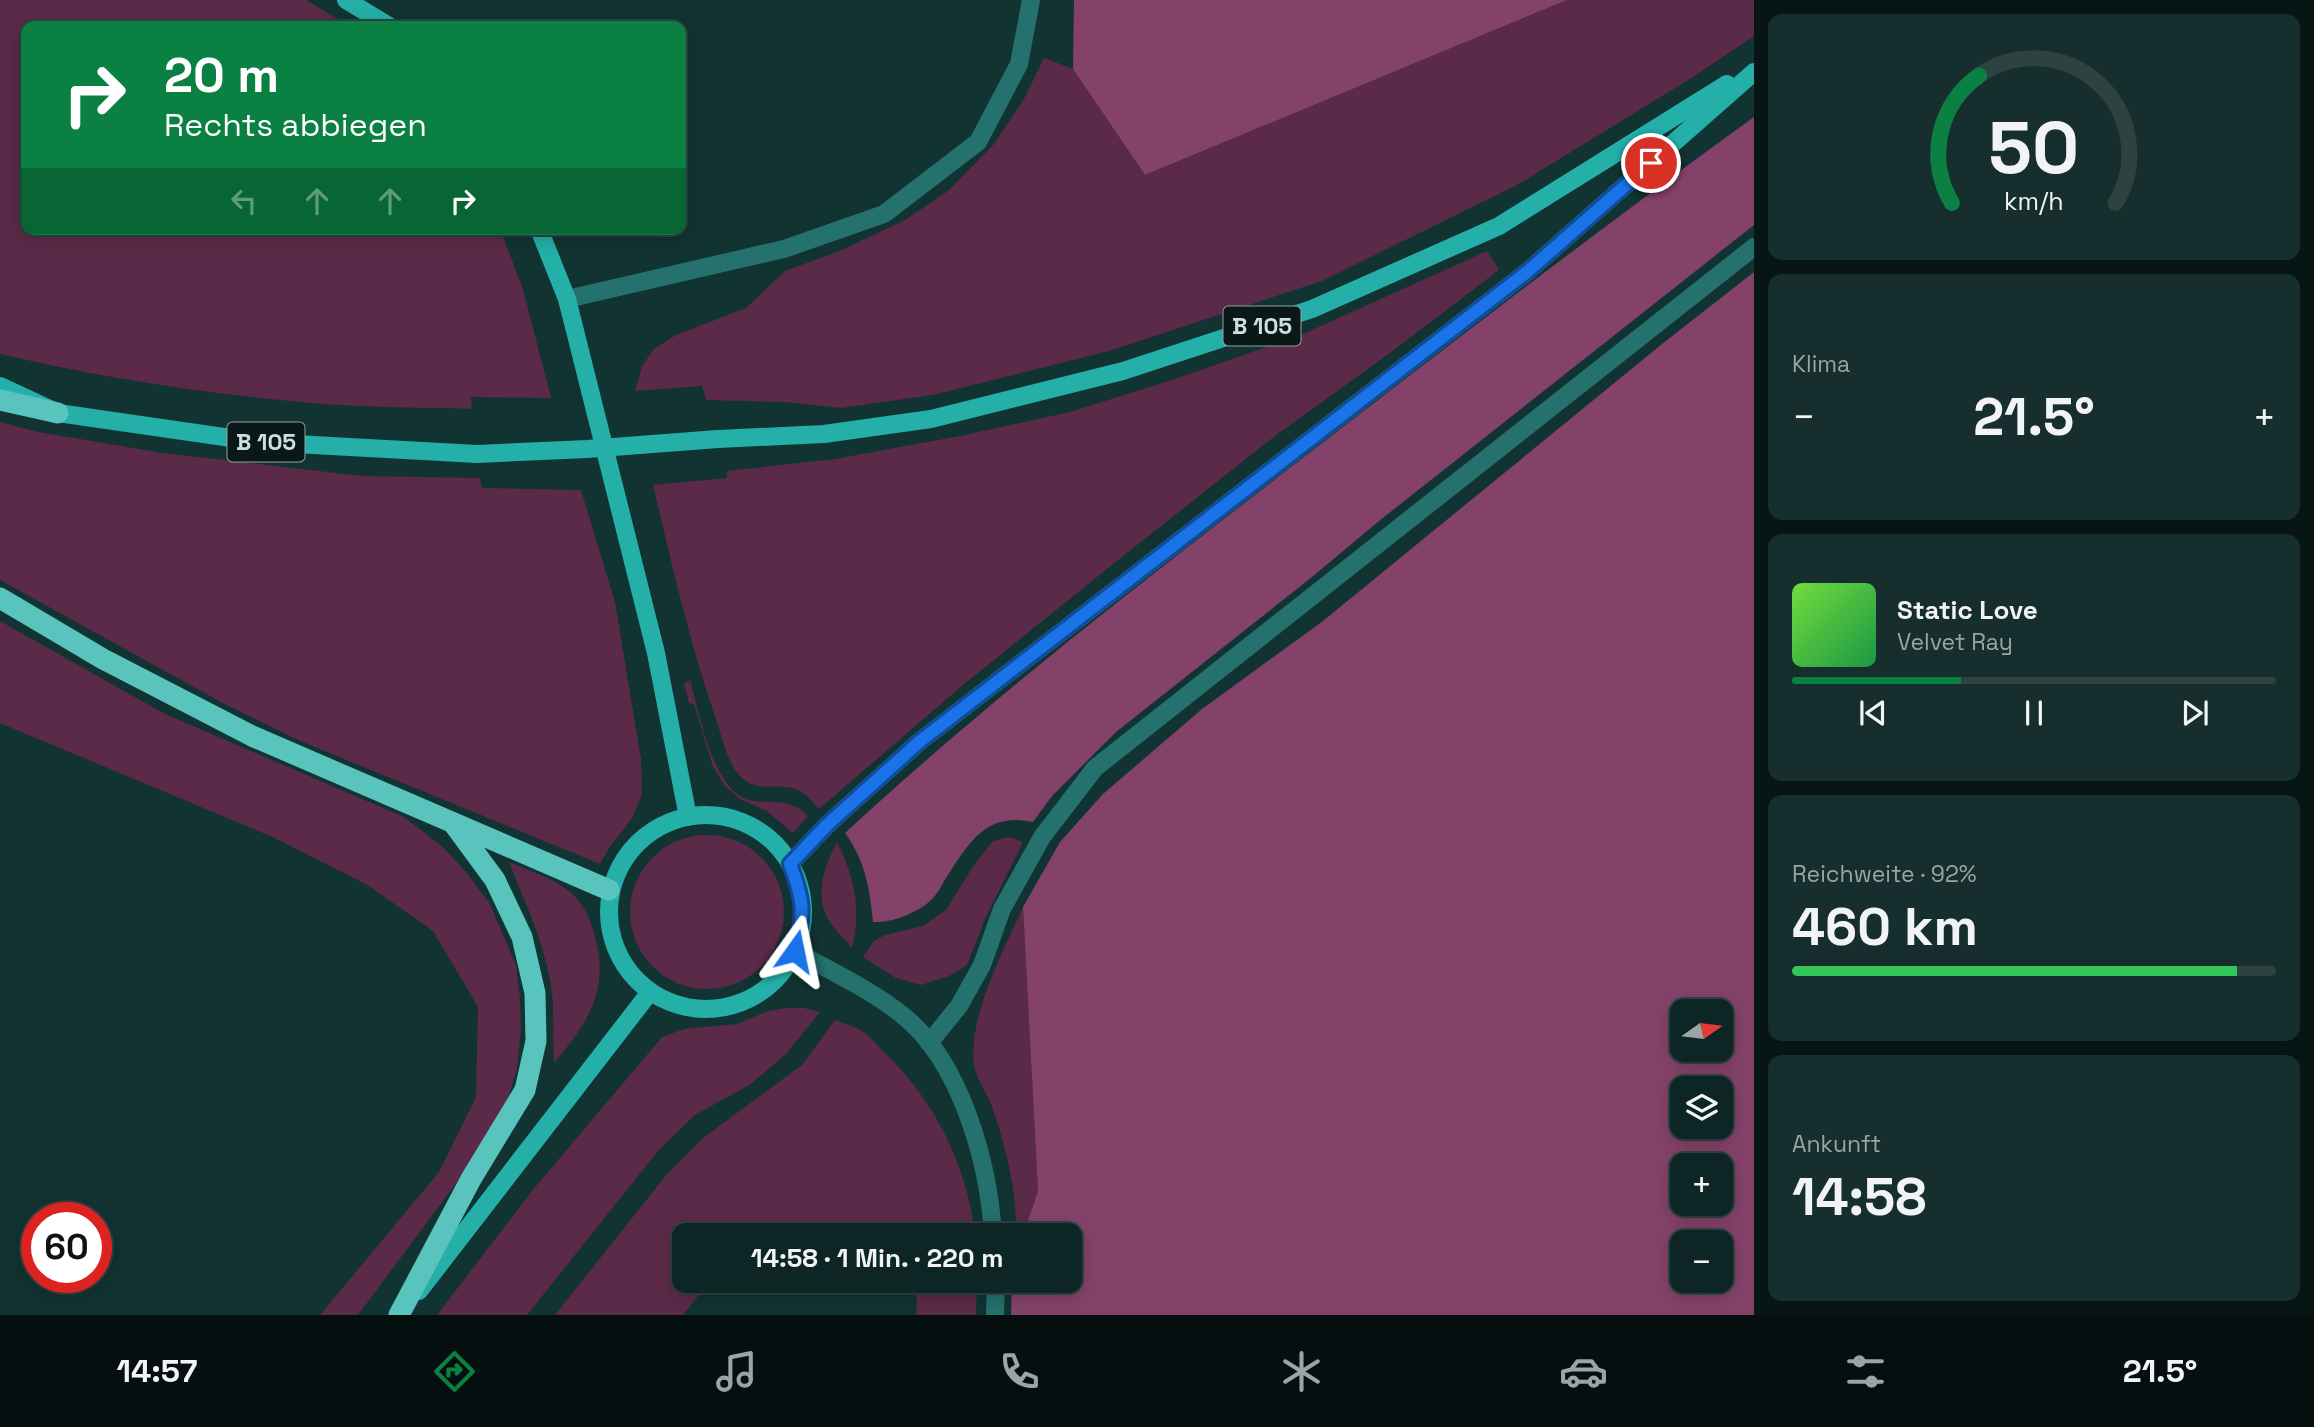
<!DOCTYPE html>
<html lang="de">
<head>
<meta charset="utf-8">
<style>
	body { margin:0; font-family:"Space Grotesk",sans-serif; background:#162e2d; color:#f1f3f6; height:100vh; display:flex; flex-direction:column; font-size:26px; white-space:nowrap }
	* { box-sizing:border-box; margin:0 }
	p { font-size:23px; color:#9aa5a7 }
	.icon { flex:none; width:38px; height:38px; fill:none; stroke:currentColor; stroke-width:2; stroke-linecap:round; stroke-linejoin:round }
	.map { position:relative; flex:1; overflow:hidden }
	.details { display:flex; flex-direction:column; gap:14px; padding:14px; background:#071514; width:560px }
	.details>* { flex:none }
	.guide { position:absolute; left:21px; top:21px; width:665px; height:214px; border-radius:14px; box-shadow:0 4px 18px #0003,0 0 0 2px #2d4342; background:#0b8043; color:#fff; overflow:hidden }
	.needle { width:46px; rotate:76deg }
	.fabs { position:absolute; left:1670px; top:999px; display:grid; gap:14px }
	.fabs a { display:grid; place-items:center; width:63px; height:63px; border-radius:14px; background:#0d2625; box-shadow:0 4px 18px #0003,0 0 0 2px #2d4342; font-size:35px }
	.speed { position:absolute; left:21px; top:1202px; display:flex; gap:14px; font-size:35px; font-weight:700; text-align:center }
	.speed>* { display:grid; place-content:center; width:91px; height:91px; border-radius:50%; background:#0d2625; box-shadow:0 4px 18px #0003,0 0 0 2px #2d4342; line-height:1 }
	.speed .limit { border:10px solid #d22; background:#fff; color:#111 }
	.pin { position:absolute; display:grid; place-items:center; width:60px; height:60px; color:#fff; margin:-30px; border:4px solid #fff; border-radius:50%; box-shadow:0 2px 7px #0007 }
	.me { position:absolute; width:77px; margin:-38px; rotate:12deg; stroke-linejoin:round; filter:drop-shadow(0 0 5px #0008) }
	.turn { display:flex; align-items:center; gap:24px; height:147px; padding:0 28px; font-size:32px }
	.turn .icon { width:91px; height:91px; stroke-width:2.5 }
	.turn b { display:block; font-size:49px; line-height:60px }
	.lanes { display:flex; align-items:center; height:66px; padding:0 28px; background:#0003; justify-content:center; gap:35px; direction:ltr }
	.lanes .off { opacity:.35 }
	.big { font-size:52px; font-weight:700; line-height:1.1 }
	.details .tile { flex:1; display:flex; flex-direction:column; justify-content:center; gap:10px; min-width:0; padding:0 24px; border-radius:14px; background:#162e2d }
	.details .dial { align-items:center; gap:0 }
	.dial svg { height:182px; overflow:visible; fill:none; stroke:#2d4342; stroke-width:7; stroke-linecap:round; text-anchor:middle }
	.dial text { fill:#f1f3f6; stroke:none }
	.song { display:flex; align-items:center; gap:21px }
	.cover { width:84px; height:84px; border-radius:10px; background:linear-gradient(135deg,hsl(100 70% 55%),hsl(140 70% 35%)) }
	.played { height:7px; border-radius:4px; background:linear-gradient(90deg,#0b8043 35%,#2d4342 35%) }
	.keys { display:flex; justify-content:space-around; direction:ltr }
	.heat { display:flex; justify-content:space-between; align-items:center; font-size:38px; direction:ltr }
	.charge { height:10px; border-radius:5px; background:linear-gradient(90deg,#34c759 92%,#2d4342 0) }
	.trip { position:absolute; left:672px; top:1223px; width:410px; height:70px; border-radius:14px; background:#0d2625; box-shadow:0 4px 18px #0003,0 0 0 2px #2d4342; font-weight:700; line-height:70px; text-align:center }
	.menu { display:flex; height:112px; justify-content:space-around; align-items:center; background:#050f0f; color:#9aa5a7 }
	.menu .icon { width:49px; height:49px }
	.menu .current { color:#0b8043 }
	.menu b { font-size:32px; color:#f1f3f6 }
	main { display:flex; flex:1; min-height:0 }
	.map>svg:first-child { display:block }
	.green { fill:#5b2a48 }
	.forest { fill:#84426a; fill-rule:evenodd }
	.lines { fill:none; stroke-linecap:round; stroke-linejoin:round }
	.minor { stroke:#24716d; stroke-width:18 }
	.major { stroke:#24afa9; stroke-width:18 }
	.highway { stroke:#59c3bd; stroke-width:21 }
	.major-bridge { stroke:#24afa9; stroke-width:18 }
	.route-casing { stroke:#114b97; stroke-width:18 }
	.route { stroke:#1a73e8; stroke-width:12 }
	.labels { text-anchor:middle; stroke-width:7; stroke-linejoin:round; paint-order:stroke }
	.shield { fill:#0a1817; stroke:#92a3a2; stroke-width:2 }
	.shield-label { font-size:23px; font-weight:bold; fill:#cddfde }
</style>
</head>
<body>
<main>
<div class="map">
<svg width="1754" height="1315" viewBox="0 0 1754 1315">
	<rect width="100%" height="100%" fill="#113331"/>
	<g class="green">
		<path d="M0,0H306L350,26H26V229H500L523,289L551,398L471,397L472,409C415,407 357,408 301,402C199,393 99,377 0,354Z"/>
		<polygon points="1567,0 1754,0 1754,36 1690,79 1517,185 1322,281 1109,351 933,395 841,408 785,402 706,400 702,386 635,391 642,366 654,349 676,335 746,308 785,271 842,250 905,220 948,191 994,144 1024,99 1044,58 1073,69 1145,175"/>
		<path d="M1487,251L1499,270L1394,350L1275,436L1127,553L963,685L819,809C813,803 807,795 800,791C780,780 757,795 740,776C727,762 723,740 717,722C690,645 672,565 653,485L727,478V471L835,459L960,436L1070,412L1175,379L1303,334Z"/>
		<polygon points="0,422 38,432 163,453 362,476 480,478 482,488 581,490 615,602 641,759 642,794 633,817 609,848 600,864 298,740 221,702 0,580"/>
		<polygon points="0,621 163,713 404,817 443,847 466,872 490,904 516,965 520,999 521,1030 517,1069 507,1102 469,1166 358,1315 320,1315 439,1172 476,1097 478,1007 433,931 369,886 275,838 0,723"/>
		<path d="M690,680C699,711 713,795 753,801C774,803 793,799 808,816L793,833L767,811L740,799L725,786L713,767L694,704L689,703L684,684Z"/>
		<circle cx="707" cy="912" r="77"/>
		<polygon points="1010,837 1023,842 985,919 967,965 949,976 921,985 896,978 863,957 874,941 885,935 923,926 946,910 974,865 993,841"/>
		<path d="M837,842C854,875 862,912 852,948C843,937 829,925 825,912C816,889 826,863 837,842Z"/>
		<path d="M509,862C532,872 563,881 579,901C588,913 593,927 596,941C609,992 586,1025 554,1063C552,1037 555,1012 551,986C543,939 526,905 509,862Z"/>
		<path d="M1023,907L1038,1191L1023,1235H1016C1017,1191 1006,1145 991,1104C986,1091 976,1078 974,1065C968,1016 1003,952 1023,907Z"/>
		<polygon points="787,1008 804,1008 820,1012 786,1054 751,1084 695,1115 658,1151 527,1315 437,1315 532,1191 662,1037 684,1029 737,1024 768,1011"/>
		<path d="M835,1020C845,1024 857,1027 865,1033C872,1038 878,1046 884,1052C935,1101 967,1165 975,1235L684,1236V1281H710L683,1315H555L667,1174L703,1138L802,1065Z"/>
		<polygon points="890,1281 977,1281 976,1315 916,1315 917,1297"/>
	</g>
	<g class="forest">
		<polygon points="1074,0 1567,0 1145,175 1073,69"/>
		<path d="M1754,117V225L1379,521L1312,577L1116,732L1052,796L1033,822C988,812 970,840 948,875C943,882 939,892 933,898C920,912 893,923 873,922C870,889 865,860 845,833C991,698 1147,578 1304,457C1453,342 1602,227 1754,117Z"/>
		<path d="M1754,272V1315H1011L1012,1281H1069V1236L1023,1235L1038,1191L1023,907L1060,842L1103,794L1202,709L1323,621L1662,344ZM1682,1012H1720V1050H1682ZM1682,1088H1720V1127H1682ZM1682,1166H1720V1204H1682ZM1682,1242H1720V1281H1682Z"/>
	</g>
	<g class="lines">
		<g class="minor">
			<polyline points="567,299 784,249 884,214 978,142 1019,64 1031,0"/>
			<path d="M795,951C830,971 870,989 901,1014C961,1060 989,1164 993,1236"/>
			<polyline points="929,1043 959,1006 982,965 1002,909 1042,837 1095,768 1754,247"/>
			<polyline points="995,1315 996,1281"/>
		</g>
		<g class="major">
			<polyline points="346,0 389,26"/>
			<polyline points="539,229 567,299 656,653 688,817"/>
			<polyline points="0,386 58,413 259,442 477,454"/>
			<polyline points="718,439 824,434 931,419 1123,371 1312,309 1499,226 1727,84"/>
			<circle cx="706" cy="912" r="97"/>
			<polyline points="790,864 827,825 919,742 1527,272 1754,72"/>
			<polyline points="419,1291 650,992"/>
		</g>
		<g class="highway">
			<polyline points="0,400 58,413"/>
			<polyline points="0,598 103,659 252,736 609,890"/>
			<polyline points="399,1315 471,1179 525,1090 536,1041 535,993 522,937 495,880 453,823"/>
		</g>
		<polyline class="major-bridge" points="477,454 587,449 718,439"/>
	</g>
	<g class="lines">
		<defs>
			<path id="route" d="M795,951C805,914 804,900 790,864L827,825L919,742L1527,272L1651,163"/>
		</defs>
		<use href="#route" class="route-casing"/>
		<use href="#route" class="route"/>
	</g>
	<g class="labels">
		<g class="shield">
			<rect x="1223.5" y="306.5" width="77" height="39" rx="5"/>
			<rect x="227.5" y="422.5" width="77" height="39" rx="5"/>
		</g>
		<g class="shield-label">
			<text x="1262" y="334">B 105</text>
			<text x="266" y="450">B 105</text>
		</g>
	</g>
</svg>
<div class="fabs">
<a><svg class="needle" viewBox="-14 -14 28 28"><path d="M0-13l5 13h-10z" fill="#e53935"/><path d="M0 13l5-13h-10z" fill="#9aa5a7"/></svg></a>
<a><svg class="icon" aria-label="layers" viewBox="0 0 24 24"><path d="M12 4l9 5-9 5-9-5zM3 14l9 5 9-5"/></svg></a>
<a>+</a>
<a>−</a>
</div>
<div class="speed"><div class="limit">60</div></div>
<div class="pin" style="left:1651px;top:163px;background:#d93025"><svg class="icon" aria-label="arrive" viewBox="0 0 24 24"><path d="M6 21V4h12l-3 4 3 4H6"/></svg></div>
<svg class="me" style="left:795px;top:951px" viewBox="-20 -20 40 40"><path d="M0-17L14 15 0 8-14 15z" fill="#1a73e8" stroke="#fff" stroke-width="4"/></svg>
<div class="trip">14:58 · 1 Min. · 220 m</div>
<div class="guide">
<div class="turn"><svg class="icon" aria-label="right" viewBox="0 0 24 24"><path d="M7 20v-9h11M14 6l5 5-5 5"/></svg><div><b>20 m</b>Rechts abbiegen</div></div>
<div class="lanes"><svg class="icon off" aria-label="left" viewBox="0 0 24 24"><path d="M17 20v-9H6M10 6l-5 5 5 5"/></svg><svg class="icon off" aria-label="ahead" viewBox="0 0 24 24"><path d="M12 20V5M6 11l6-6 6 6"/></svg><svg class="icon off" aria-label="ahead" viewBox="0 0 24 24"><path d="M12 20V5M6 11l6-6 6 6"/></svg><svg class="icon" aria-label="right" viewBox="0 0 24 24"><path d="M7 20v-9h11M14 6l5 5-5 5"/></svg></div>
</div>
</div>
<section class="details">
<div class="tile dial"><svg viewBox="0 0 100 80">
<path d="M14 69A42 42 0 1 1 86 69"/>
<path d="M14 69A42 42 0 0 1 26 13" stroke="#0b8043"/>
<text x="50" y="56" font-size="32" font-weight="700">50</text>
<text x="50" y="72" font-size="11">km/h</text>
</svg></div>
<div class="tile"><p>Klima</p>
<div class="heat"><a>−</a><b class="big">21.5°</b><a>+</a></div>
</div>
<div class="tile">
<div class="song"><i class="cover"></i><div><b>Static Love</b><p>Velvet Ray</p></div></div>
<div class="played"></div>
<div class="keys"><svg class="icon" aria-label="previous" viewBox="0 0 24 24"><path d="M18 5L8 12l10 7zM5 5v14"/></svg><svg class="icon" aria-label="pause" viewBox="0 0 24 24"><path d="M8 5v14M16 5v14"/></svg><svg class="icon" aria-label="next" viewBox="0 0 24 24"><path d="M6 5l10 7-10 7zM19 5v14"/></svg></div>
</div>
<div class="tile"><p>Reichweite · 92%</p><b class="big">460 km</b><div class="charge"></div></div>
<div class="tile"><p>Ankunft</p><b class="big">14:58</b></div>
</section>
</main>
<nav class="menu">
<b>14:57</b>
<svg class="icon current" aria-label="directions" viewBox="0 0 24 24"><path d="M12 3l9 9-9 9-9-9zM9 14v-3h6M13 9l2 2-2 2"/></svg>
<svg class="icon" aria-label="music" viewBox="0 0 24 24"><path d="M9 18V5l10-2v13"/><circle cx="6" cy="18" r="3"/><circle cx="16" cy="16" r="3"/></svg>
<svg class="icon" aria-label="phone" viewBox="0 0 24 24"><path d="M5 4h4l2 5-3 2q2 4 5 5l2-3 5 2v4C11 20 4 13 5 4z"/></svg>
<svg class="icon" aria-label="climate" viewBox="0 0 24 24"><path d="M12 3v18M4 7l16 10M4 17L20 7"/></svg>
<svg class="icon" aria-label="car" viewBox="0 0 24 24"><path d="M5 17H2v-5l4-1 3-4h7l3 4 3 1v5h-3M9 17h6M6 11h13"/><circle cx="7" cy="17" r="2"/><circle cx="17" cy="17" r="2"/></svg>
<svg class="icon" aria-label="filters" viewBox="0 0 24 24"><path d="M4 7h16M4 17h16"/><circle cx="9" cy="7" r="2"/><circle cx="15" cy="17" r="2"/></svg>
<b>21.5°</b>
</nav>
</body>
</html>
